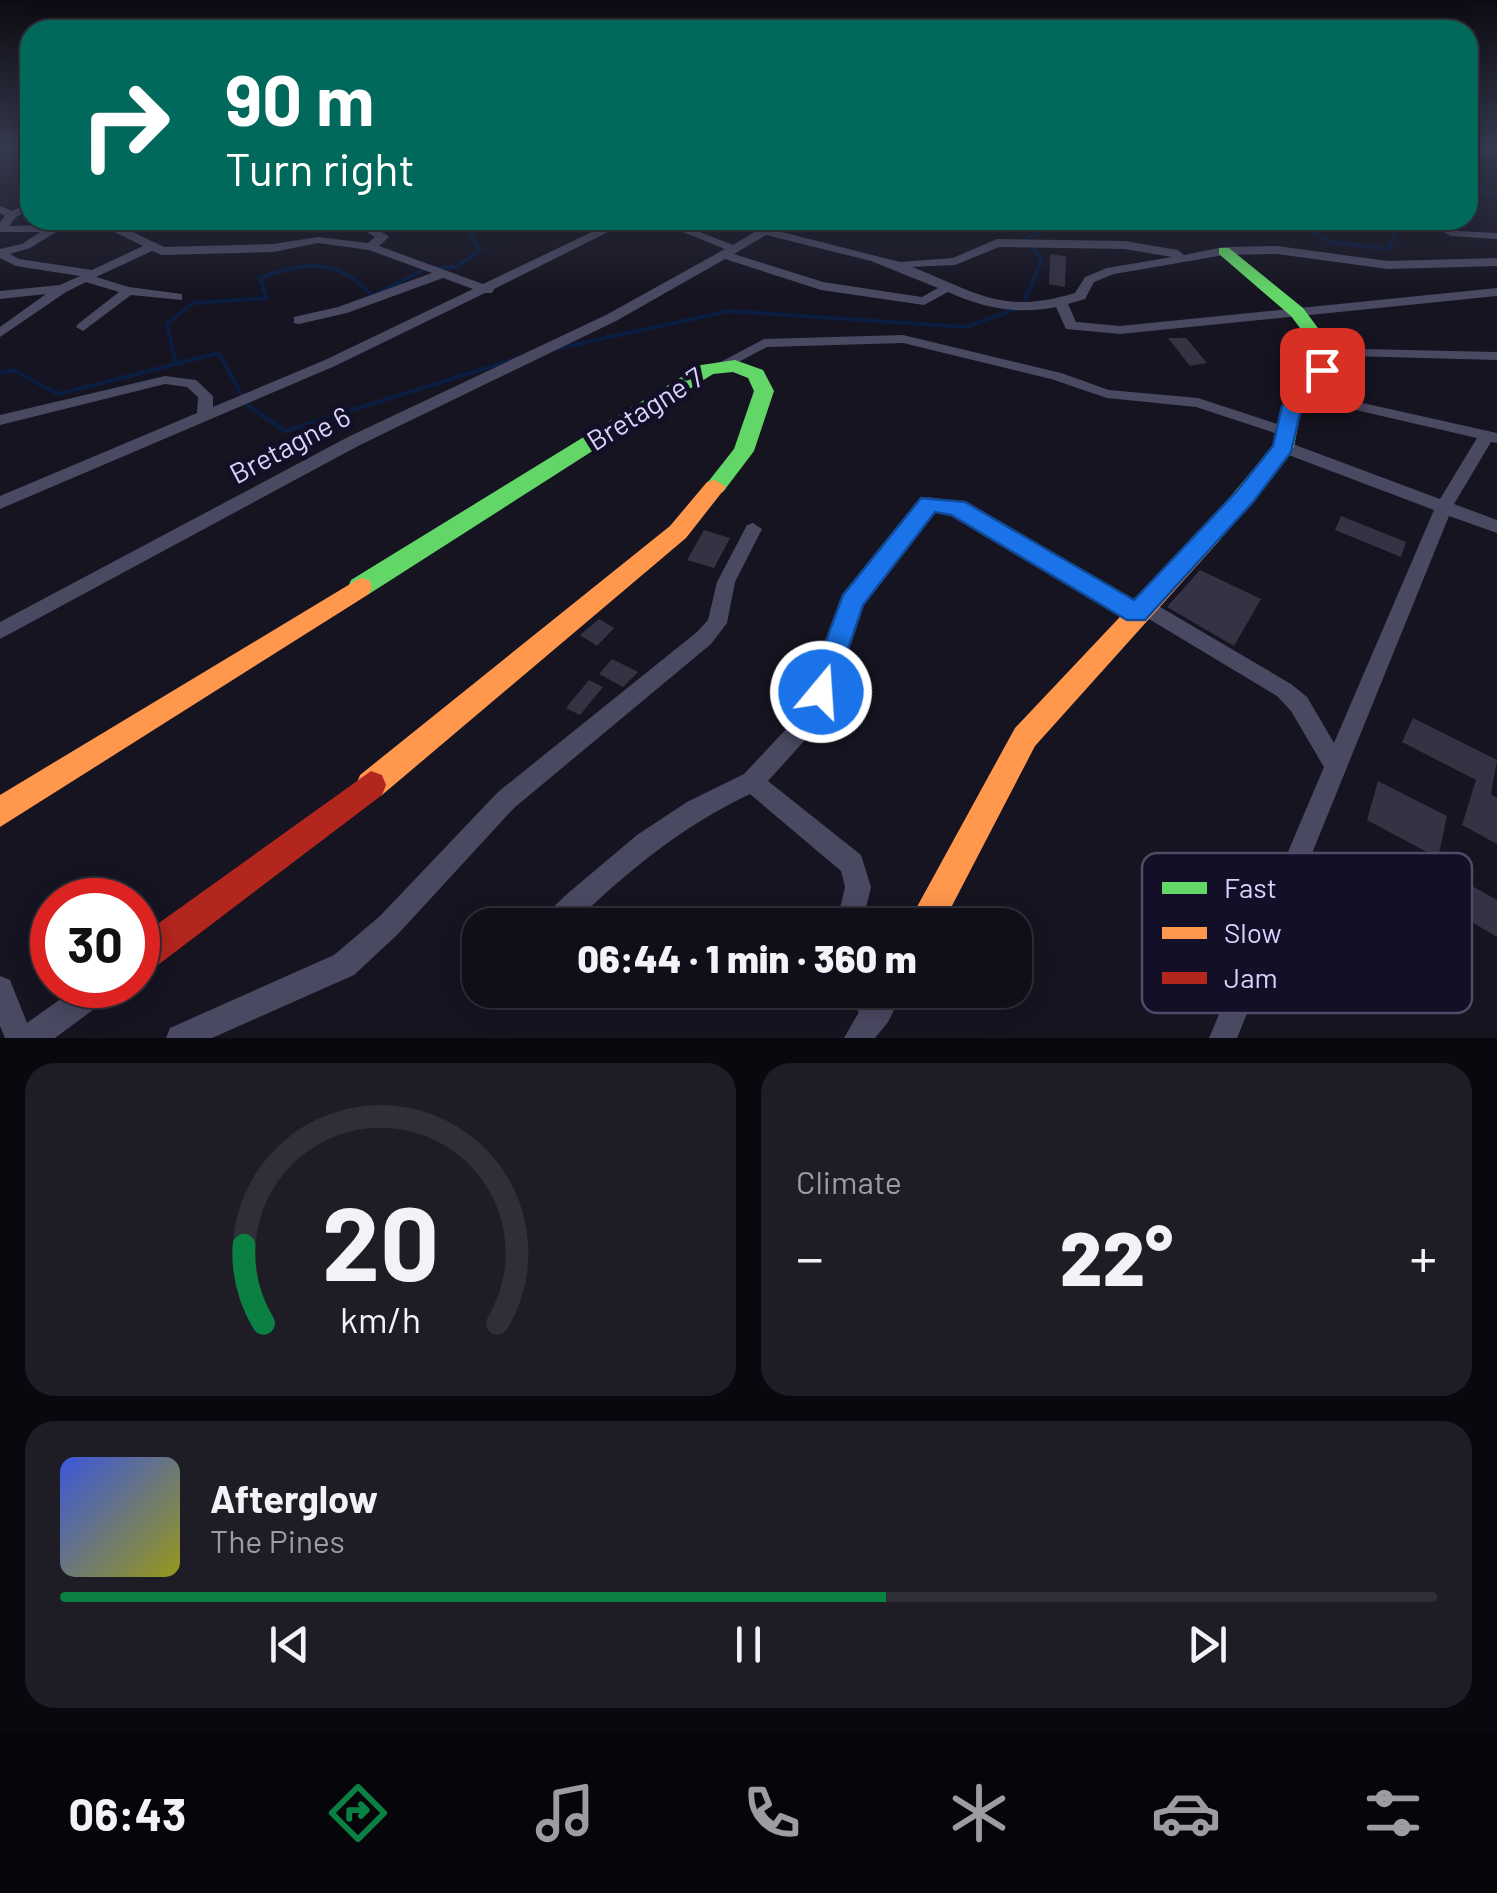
<!DOCTYPE html>
<html lang="en">
<head>
<meta charset="utf-8">
<style>
	body { margin:0; font-family:Barlow,sans-serif; background:#1e1d26; color:#f1f3f6; height:100vh; display:flex; flex-direction:column; font-size:38px; white-space:nowrap }
	* { box-sizing:border-box; margin:0 }
	p { font-size:32px; color:#9c9ca2 }
	.icon { flex:none; width:55px; height:55px; fill:none; stroke:currentColor; stroke-width:2; stroke-linecap:round; stroke-linejoin:round }
	.map { position:relative; height:1038px; overflow:hidden }
	.details { display:flex; flex-direction:column; gap:25px; padding:25px; background:#09080e; flex:1 }
	.details>* { flex:none }
	.hud { position:absolute; left:20px; top:20px; width:1458px; height:210px; border-radius:30px; box-shadow:0 5px 25px #0003,0 0 0 2px #302f38; background:#00695c; color:#fff; overflow:hidden }
	.speed { position:absolute; left:30px; top:878px; display:flex; gap:20px; font-size:50px; font-weight:700; text-align:center }
	.speed>* { display:grid; place-content:center; width:130px; height:130px; border-radius:50%; background:#100f19; box-shadow:0 5px 25px #0003,0 0 0 2px #302f38; line-height:1 }
	.speed .limit { border:15px solid #d22; background:#fff; color:#111 }
	.pin { position:absolute; display:grid; place-items:center; width:85px; height:85px; color:#fff; margin:-42px; border-radius:20px; box-shadow:0 5px 15px #0006 }
	.me { position:absolute; width:110px; margin:-55px; rotate:18deg; stroke-linejoin:round; filter:drop-shadow(0 0 8px #0008) }
	.turn { display:flex; align-items:center; gap:35px; height:210px; padding:0 40px; font-size:45px }
	.turn .icon { width:130px; height:130px; stroke-width:2.5 }
	.turn b { display:block; font-size:70px; line-height:85px }
	.big { font-size:75px; font-weight:800; line-height:1.1 }
	.details .widget { flex:1; display:flex; flex-direction:column; justify-content:center; gap:15px; min-width:0; padding:0 35px; border-radius:30px; background:#1e1d26 }
	.details .dial { align-items:center; gap:0 }
	.dial svg { height:260px; overflow:visible; fill:none; stroke:#302f38; stroke-width:7; stroke-linecap:round; text-anchor:middle }
	.dial text { fill:#f1f3f6; stroke:none }
	.song { display:flex; align-items:center; gap:30px }
	.cover { width:120px; height:120px; border-radius:15px; background:linear-gradient(135deg,hsl(230 70% 55%),hsl(60 70% 35%)) }
	.played { height:10px; border-radius:5px; background:linear-gradient(90deg,#0b8043 60%,#302f38 60%) }
	.keys { display:flex; justify-content:space-around; direction:ltr }
	.heat { display:flex; justify-content:space-between; align-items:center; font-size:55px; direction:ltr }
	.details .tiles { flex:1; display:grid; gap:25px; grid-template-columns:1fr 1fr }
	.widget:last-child { grid-column:span 2 }
	.trip { position:absolute; left:462px; top:908px; width:570px; height:100px; border-radius:30px; background:#100f19; box-shadow:0 5px 25px #0003,0 0 0 2px #302f38; font-weight:800; line-height:100px; text-align:center }
	.tab-bar { display:flex; height:160px; justify-content:space-around; align-items:center; background:#06060a; color:#9c9ca2 }
	.tab-bar .icon { width:70px; height:70px }
	.tab-bar .on { color:#0b8043 }
	.tab-bar b { font-size:45px; color:#f1f3f6 }
	.map>svg:first-child { display:block }
	.lines { fill:none; stroke-linecap:round; stroke-linejoin:round }
	.stream { stroke:#0b1e41; stroke-width:4 }
	.building { fill:#343243 }
	.street { fill:#4a4962; fill-rule:evenodd }
	.fast { fill:#63d668; fill-rule:evenodd }
	.slow { fill:#ff974d; fill-rule:evenodd }
	.jam { fill:#b3261e; fill-rule:evenodd }
	.route { fill:#1a73e8; stroke:#114b97; stroke-width:2.5 }
	.labels { text-anchor:middle; stroke-width:10; stroke-linejoin:round; paint-order:stroke }
	.street-label { font-size:28px; fill:#d9d4ff; stroke:#130f26 }
	.key { fill:#130f26; stroke:#4e4a67; stroke-width:2.5 }
	.key-label { font-size:28px; fill:#d9d4ff }
</style>
</head>
<body>
<div class="map">
<svg width="1497" height="1038" viewBox="0 0 1497 1038">
	<rect width="100%" height="100%" fill="#161421"/>
	<g class="lines">
		<g class="stream">
			<polyline points="1468,188 1497,195"/>
			<polyline points="1289,220 1331,242 1388,249 1402,220"/>
			<polyline points="555,349 729,311 966,327 1022,307 1042,260 1026,239 1060,220"/>
			<path d="M176,364L167,324L193,303L267,298L260,278C305,261 339,258 372,296L427,268L457,267L480,250L464,220"/>
			<polyline points="0,373 13,370 58,394 219,353 247,405 285,431 515,359"/>
		</g>
	</g>
	<g class="building">
		<polygon points="1050,254 1066,256 1065,287 1049,284"/>
		<polygon points="1168,338 1186,338 1207,363 1190,366"/>
		<polygon points="1341,516 1406,542 1401,557 1335,530"/>
		<polygon points="704,530 730,538 714,568 687,560"/>
		<polygon points="1200,570 1261,599 1234,646 1167,607"/>
		<polygon points="599,619 614,628 597,646 580,635"/>
		<polygon points="612,659 638,672 623,687 599,674"/>
		<polygon points="589,680 603,687 580,715 566,708"/>
		<polygon points="1413,718 1497,760 1491,794 1497,798 1497,844 1462,825 1476,780 1402,742"/>
		<polygon points="1378,781 1447,816 1438,858 1367,820"/>
		<polygon points="1472,886 1497,900 1497,937 1465,918"/>
	</g>
	<g class="lines">
		<g class="street">
			<polygon points="1468,147 1497,148 1497,154 1468,153"/>
			<path d="M30,203V210L16,217L9,226C44,226 78,220 114,220L112,222L164,247L273,244L318,237L368,243L375,237L347,220H361L387,235L389,237L379,246L483,284L617,220H632L494,289L492,293H485L335,366L0,509V496L197,413L198,397L187,387L165,384L0,425V415L165,376L196,380L213,396V407L325,360L473,289L443,278L347,313L299,324L294,323V317L338,307L432,273L369,250L318,243L273,252L162,255L152,251L96,277L129,287L182,294V300L131,295L83,331L76,327L78,324L119,292L86,282L66,292L0,337V327L46,294L0,299V291L60,285L80,276L16,266L0,258V249L22,244L40,232H0V222L5,216L0,213V206L12,211ZM100,225L143,246L92,270L19,259L10,254L30,248L56,232Z"/>
			<path d="M653,220H669L733,245L774,220H788L774,230L900,262L953,258L997,239L1125,241L1178,250L1184,255L1224,247L1277,246L1388,261L1497,258V266L1388,269L1277,254L1224,255L1114,274L1094,282L1085,299L1068,304L1076,322L1120,326L1497,288V296L1120,334L1066,329L1056,307C1018,315 983,308 948,292L924,305L821,290L725,259L616,321L360,445L0,639V622L348,437L606,315L725,249ZM766,235L871,261L938,288L922,297L823,282L734,254ZM999,247L1125,249L1172,257L1107,268L1085,277L1075,293C1002,315 978,293 912,267L955,265Z"/>
			<polygon points="1422,220 1437,220 1457,231 1497,233 1497,239 1451,236"/>
			<polygon points="903,335 1061,373 1109,390 1198,398 1290,428 1292,431 1284,436 1196,407 1107,398 1051,379 903,343 767,347 727,368 722,369 715,365 764,339"/>
			<polygon points="1317,348 1497,352 1497,360 1312,355 1310,352"/>
			<path d="M1309,391L1497,433V443L1491,442L1454,504L1497,520V533L1449,516L1237,1038H1209L1324,767L1291,711L1277,696L1144,616L1136,621L1129,618L953,512L933,510L861,605L824,719L768,781L861,855L871,887L862,925H836L845,887L841,871L750,794C682,826 625,873 572,925H540L544,916L567,894L637,835L687,802L744,774L807,707L845,597L923,499L929,497L963,503L1135,603L1143,598L1150,601L1291,684L1307,697L1334,743L1434,510L1278,451L1276,447L1284,442L1290,443L1440,499L1477,438L1304,398V392Z"/>
			<polygon points="753,523 762,529 735,582 727,623 711,644 514,808 398,934 354,975 212,1038 166,1038 170,1028 334,955 380,916 498,792 697,632 708,620 717,582 747,525"/>
			<polygon points="0,976 10,980 27,1023 80,985 117,985 113,995 55,1038 5,1038 0,1026"/>
			<polygon points="842,990 904,990 888,1022 875,1038 844,1038 859,1012 846,1000"/>
		</g>
		<g class="fast">
			<polygon points="1219,248 1229,248 1303,308 1321,332 1332,370 1316,399 1301,409 1294,447 1219,541 1203,541 1200,535 1203,529 1274,445 1282,407 1301,391 1314,370 1303,332 1291,316 1219,254"/>
			<polygon points="735,360 763,370 774,391 754,451 723,492 715,494 704,487 734,449 754,391 748,378 733,372 713,374 369,594 351,594 348,587 351,580 701,365"/>
		</g>
		<g class="slow">
			<polygon points="715,480 726,487 686,538 382,795 371,799 360,795 356,785 360,775 670,526 707,482"/>
			<polygon points="1211,527 1219,529 1222,535 1219,541 1035,746 942,925 907,925 1015,728 1203,529"/>
			<polygon points="360,578 369,580 372,587 369,594 0,827 0,795"/>
		</g>
		<polygon class="jam" points="371,771 382,775 386,785 382,795 150,971 138,976 138,938"/>
	</g>
	<linearGradient id="sky" x2="0" y2="1"><stop stop-color="#0c0b12"/><stop offset="0.5" stop-color="#363a4e"/><stop offset="1" stop-color="#363a4e" stop-opacity="0"/></linearGradient>
	<rect width="1497" height="293" fill="url(#sky)"/>
	<polygon class="route" points="1316,366 1332,370 1316,399 1301,409 1291,452 1253,502 1145,620 1127,620 951,515 935,512 863,605 831,700 811,700 807,692 843,595 921,498 965,502 1134,600 1237,491 1273,446 1282,406 1301,391"/>
	<g class="labels">
		<g class="street-label">
			<text transform="translate(645 409) rotate(-32)" y="10">Bretagne 7</text>
			<text transform="translate(290 445) rotate(-28)" y="10">Bretagne 6</text>
		</g>
	</g>
	<rect x="1142" y="853" width="330" height="160" rx="15" class="key"/>
	<rect x="1162" y="882" width="45" height="12" fill="#63d668"/>
	<rect x="1162" y="927" width="45" height="12" fill="#ff974d"/>
	<rect x="1162" y="972" width="45" height="12" fill="#b3261e"/>
	<g class="key-label">
		<text x="1224" y="898">Fast</text>
		<text x="1224" y="943">Slow</text>
		<text x="1224" y="988">Jam</text>
	</g>
</svg>
<div class="speed"><div class="limit">30</div></div>
<div class="pin" style="left:1322px;top:370px;background:#d93025"><svg class="icon" aria-label="arrive" viewBox="0 0 24 24"><path d="M6 21V4h12l-3 4 3 4H6"/></svg></div>
<svg class="me" style="left:821px;top:692px" viewBox="-20 -20 40 40"><circle r="17" fill="#1a73e8" stroke="#fff" stroke-width="3"/><path d="M0-11L8 9 0 5-8 9z" fill="#fff"/></svg>
<div class="trip">06:44 · 1 min · 360 m</div>
<div class="hud">
<div class="turn"><svg class="icon" aria-label="right" viewBox="0 0 24 24"><path d="M7 20v-9h11M14 6l5 5-5 5"/></svg><div><b>90 m</b>Turn right</div></div>
</div>
</div>
<section class="details">
<div class="tiles">
<div class="widget dial"><svg viewBox="0 0 100 80">
<path d="M14 69A42 42 0 1 1 86 69"/>
<path d="M14 69A42 42 0 0 1 8 45" stroke="#0b8043"/>
<text x="50" y="56" font-size="32" font-weight="700">20</text>
<text x="50" y="72" font-size="11">km/h</text>
</svg></div>
<div class="widget"><p>Climate</p>
<div class="heat"><a>−</a><b class="big">22°</b><a>+</a></div>
</div>
<div class="widget">
<div class="song"><i class="cover"></i><div><b>Afterglow</b><p>The Pines</p></div></div>
<div class="played"></div>
<div class="keys"><svg class="icon" aria-label="previous" viewBox="0 0 24 24"><path d="M18 5L8 12l10 7zM5 5v14"/></svg><svg class="icon" aria-label="pause" viewBox="0 0 24 24"><path d="M8 5v14M16 5v14"/></svg><svg class="icon" aria-label="next" viewBox="0 0 24 24"><path d="M6 5l10 7-10 7zM19 5v14"/></svg></div>
</div>
</div>
</section>
<nav class="tab-bar">
<b>06:43</b>
<svg class="icon on" aria-label="directions" viewBox="0 0 24 24"><path d="M12 3l9 9-9 9-9-9zM9 14v-3h6M13 9l2 2-2 2"/></svg>
<svg class="icon" aria-label="music" viewBox="0 0 24 24"><path d="M9 18V5l10-2v13"/><circle cx="6" cy="18" r="3"/><circle cx="16" cy="16" r="3"/></svg>
<svg class="icon" aria-label="phone" viewBox="0 0 24 24"><path d="M5 4h4l2 5-3 2q2 4 5 5l2-3 5 2v4C11 20 4 13 5 4z"/></svg>
<svg class="icon" aria-label="climate" viewBox="0 0 24 24"><path d="M12 3v18M4 7l16 10M4 17L20 7"/></svg>
<svg class="icon" aria-label="car" viewBox="0 0 24 24"><path d="M5 17H2v-5l4-1 3-4h7l3 4 3 1v5h-3M9 17h6M6 11h13"/><circle cx="7" cy="17" r="2"/><circle cx="17" cy="17" r="2"/></svg>
<svg class="icon" aria-label="filters" viewBox="0 0 24 24"><path d="M4 7h16M4 17h16"/><circle cx="9" cy="7" r="2"/><circle cx="15" cy="17" r="2"/></svg>
</nav>
</body>
</html>
